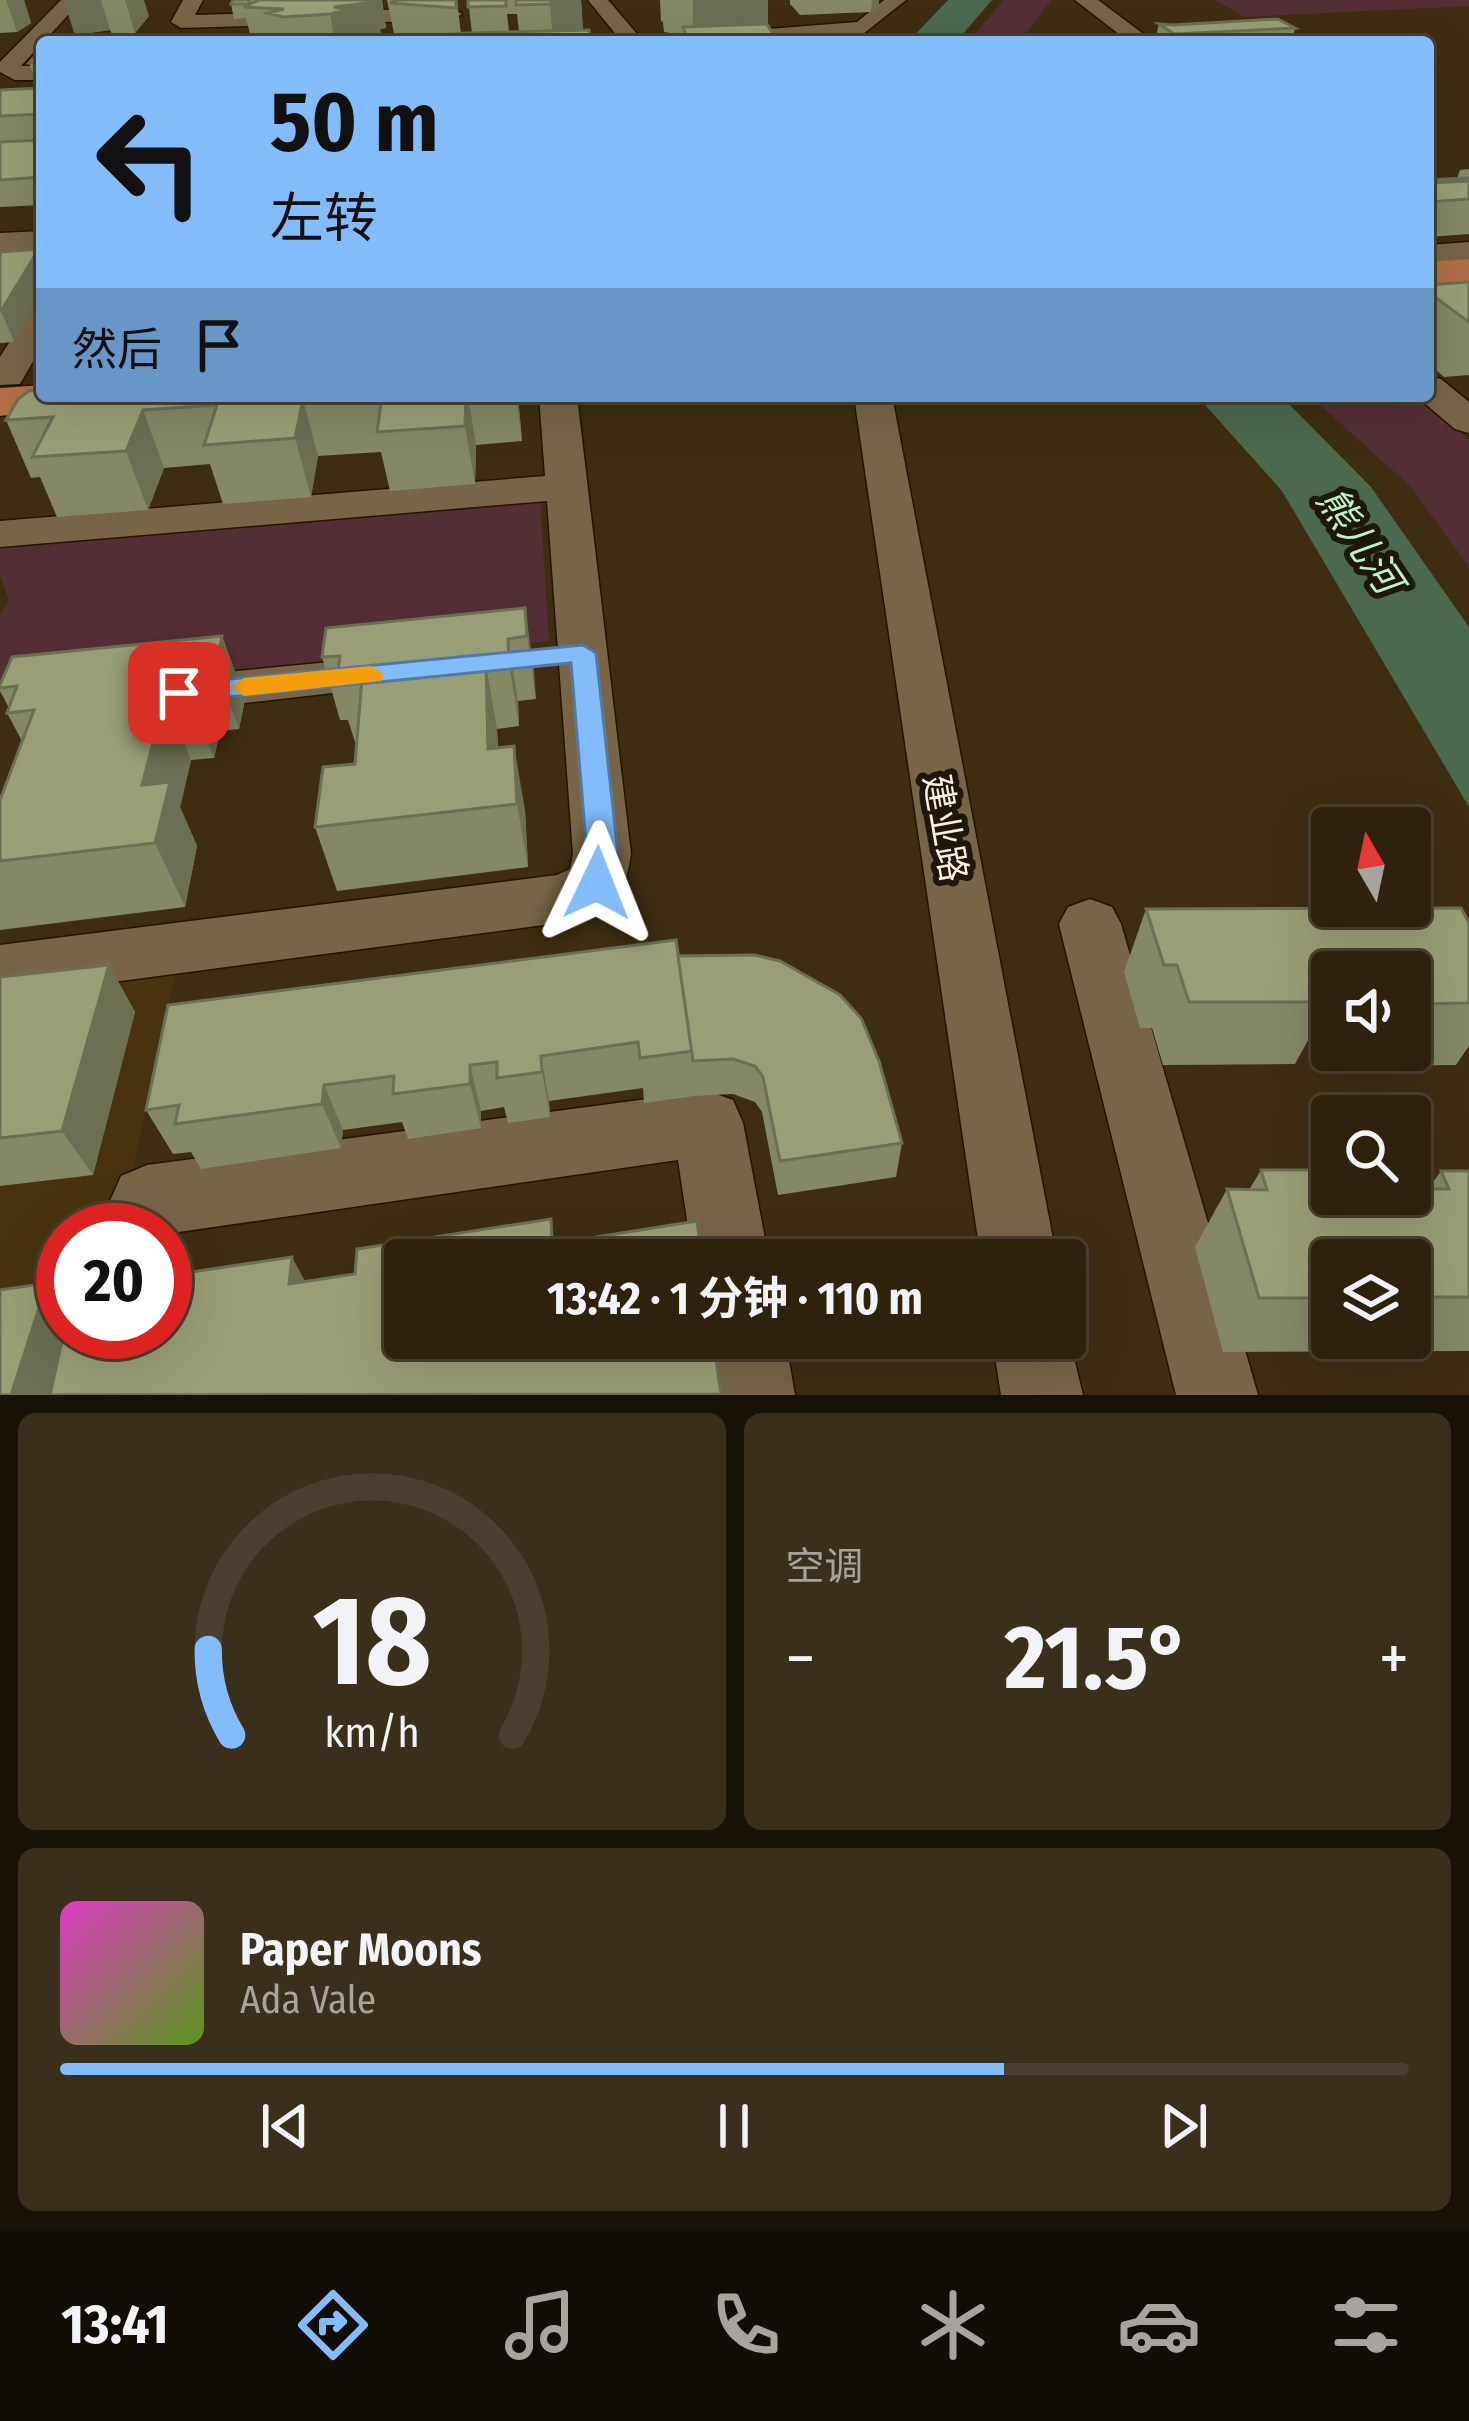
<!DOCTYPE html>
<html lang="zh">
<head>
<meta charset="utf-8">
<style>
	body { margin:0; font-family:"Fira Sans Condensed","Noto Sans SC",sans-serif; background:#3a2f1b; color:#f1f3f6; height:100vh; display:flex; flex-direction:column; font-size:45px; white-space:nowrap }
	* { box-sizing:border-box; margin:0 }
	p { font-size:39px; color:#a7a49d }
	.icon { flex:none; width:66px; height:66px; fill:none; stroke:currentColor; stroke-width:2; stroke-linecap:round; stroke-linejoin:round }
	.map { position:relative; height:1395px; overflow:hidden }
	.details { display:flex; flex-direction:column; gap:18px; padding:18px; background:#191307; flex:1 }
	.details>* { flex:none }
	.hud { position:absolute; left:36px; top:36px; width:1398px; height:366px; border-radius:12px; box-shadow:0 12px 48px #0002,0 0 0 3px #493f2e; background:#82bcfa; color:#111; overflow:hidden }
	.needle { width:78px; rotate:351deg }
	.buttons { position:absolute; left:1311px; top:807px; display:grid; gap:24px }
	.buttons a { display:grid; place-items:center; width:120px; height:120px; border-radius:12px; background:#2e220d; box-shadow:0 12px 48px #0002,0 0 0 3px #493f2e; font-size:60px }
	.speed { position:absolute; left:36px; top:1203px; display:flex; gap:24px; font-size:60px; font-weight:700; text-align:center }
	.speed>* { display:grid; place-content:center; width:156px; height:156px; border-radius:50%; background:#2e220d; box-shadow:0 12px 48px #0002,0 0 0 3px #493f2e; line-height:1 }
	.speed .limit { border:18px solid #d22; background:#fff; color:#111 }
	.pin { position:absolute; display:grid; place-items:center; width:102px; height:102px; color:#fff; margin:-51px; border-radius:24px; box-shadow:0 6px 18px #0006 }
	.me { position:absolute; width:132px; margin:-66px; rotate:2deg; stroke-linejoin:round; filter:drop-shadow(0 0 9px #0008) }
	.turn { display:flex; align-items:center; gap:42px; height:252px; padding:0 36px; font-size:54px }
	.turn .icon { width:156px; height:156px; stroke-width:2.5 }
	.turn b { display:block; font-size:84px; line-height:102px }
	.then { display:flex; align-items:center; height:114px; padding:0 36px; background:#0003; gap:24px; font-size:45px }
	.big { font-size:90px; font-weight:700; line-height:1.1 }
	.details .card { flex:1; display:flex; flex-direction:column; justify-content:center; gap:18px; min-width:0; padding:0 42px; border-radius:18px; background:#3a2f1b }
	.details .dial { align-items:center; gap:0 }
	.dial svg { height:312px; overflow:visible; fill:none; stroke:#493f2e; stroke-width:7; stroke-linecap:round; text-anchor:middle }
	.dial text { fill:#f1f3f6; stroke:none }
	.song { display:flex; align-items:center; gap:36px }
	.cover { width:144px; height:144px; border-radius:18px; background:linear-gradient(135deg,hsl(310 70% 55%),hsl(90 70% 35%)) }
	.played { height:12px; border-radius:6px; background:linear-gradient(90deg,#82bcfa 70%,#493f2e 70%) }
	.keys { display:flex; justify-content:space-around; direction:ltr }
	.heat { display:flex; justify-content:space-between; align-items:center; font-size:66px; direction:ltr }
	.details .tiles { flex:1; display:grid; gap:18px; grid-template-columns:1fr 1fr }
	.card:last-child { grid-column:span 2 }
	.trip { position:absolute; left:384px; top:1239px; width:702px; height:120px; border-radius:12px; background:#2e220d; box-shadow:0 12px 48px #0002,0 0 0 3px #493f2e; font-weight:700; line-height:120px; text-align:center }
	.tabs { display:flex; height:192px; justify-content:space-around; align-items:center; background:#120e05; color:#a7a49d }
	.tabs .icon { width:84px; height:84px }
	.tabs .active { color:#82bcfa }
	.tabs b { font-size:54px; color:#f1f3f6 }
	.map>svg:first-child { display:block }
	.built { fill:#48330e }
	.green { fill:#542e35 }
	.water { fill:#4a694d }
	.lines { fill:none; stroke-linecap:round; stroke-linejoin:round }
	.minor-casing { stroke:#251500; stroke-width:3 }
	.major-casing { stroke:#251500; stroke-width:3 }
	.minor { fill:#786548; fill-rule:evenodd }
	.major { fill:#b36e47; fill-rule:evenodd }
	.wall { fill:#848865; fill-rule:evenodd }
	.shaded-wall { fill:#6c6f53 }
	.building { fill:#9a9e76; stroke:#6c6f53; stroke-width:3 }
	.route { fill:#82bcfa; stroke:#547aa2; stroke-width:3 }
	.slow { fill:#f59e0b }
	.labels { text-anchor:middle; stroke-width:12; stroke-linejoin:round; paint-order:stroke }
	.street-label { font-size:36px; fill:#fbf0e0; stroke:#1f170b }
	.water-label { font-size:39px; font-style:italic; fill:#bdf3c2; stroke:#1f170b }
</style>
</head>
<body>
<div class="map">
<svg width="1469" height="1395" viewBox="0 0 1469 1395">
	<rect width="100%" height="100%" fill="#3e2d11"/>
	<polygon class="built" points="176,972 131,1178 113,1230 63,1230 63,1332 0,1395 0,995"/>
	<g class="green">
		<polygon points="1004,0 1052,0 1019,42 968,42"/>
		<polygon points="1215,0 1469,0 1469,6 1245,17"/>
		<polygon points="1310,396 1419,396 1469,440 1469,567 1411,487"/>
		<polygon points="540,499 549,641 0,694 0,615 9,601 0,575 0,543"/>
	</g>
	<g class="water">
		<polygon points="948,0 992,0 956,42 908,42"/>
		<polygon points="1197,396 1281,396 1371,487 1469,627 1469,807 1282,491"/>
	</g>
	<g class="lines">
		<defs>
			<g id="minor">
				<polygon points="61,0 82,0 21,66 42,66 42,80 15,80 0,72 0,62"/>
				<polygon points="183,0 203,0 195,15 452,8 462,14 452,20 181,28 171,22"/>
				<polygon points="588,0 608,0 644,42 622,42"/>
				<polygon points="884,0 906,0 863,34 761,42 666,42 677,36 857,22"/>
				<polygon points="1075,0 1098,0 1154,42 1129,42"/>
				<polygon points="42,231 42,249 0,251 0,233"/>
				<polygon points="1469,242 1469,260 1428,263 1428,245"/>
				<polygon points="42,306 42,346 20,384 0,385 0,357 30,309"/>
				<polygon points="1428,376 1441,379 1469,402 1469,433 1455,429 1416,396 1428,396"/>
				<path d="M539,396H577L631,854C624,902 611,907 566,922L0,997V945L557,875L570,869L573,854L547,501L0,547V521L545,476Z"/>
				<polygon points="854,396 892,396 1057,1260 981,1260"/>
				<polygon points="393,656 411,660 418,672 411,684 174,711 156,706 149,694 156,682 174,677"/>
				<polygon points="1090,899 1112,907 1121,924 1258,1395 1176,1395 1059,924 1068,907"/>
				<polygon points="708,1091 733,1100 743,1123 769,1260 693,1260 678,1160 165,1234 165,1230 121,1226 110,1201 121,1176 147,1165"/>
				<polygon points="1065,1321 1083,1395 1001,1395 992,1338 1065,1338"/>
				<polygon points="705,1338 785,1338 795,1395 713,1395"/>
			</g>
			<g id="major">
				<polygon points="1469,259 1469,283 1428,286 1428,262"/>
				<polygon points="42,385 42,396 102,396 95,406 0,416 0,388"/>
			</g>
		</defs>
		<use href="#minor" class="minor-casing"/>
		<use href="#major" class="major-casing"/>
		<use href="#minor" class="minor"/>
		<use href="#major" class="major"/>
	</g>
	<g class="wall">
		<polygon points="0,0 24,0 31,23 17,32 0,33"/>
		<polygon points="64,0 125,0 149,16 135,33 112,34 110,30 75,35"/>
		<path d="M233,0H382L386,28L380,29L382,38H395L387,0H457L461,34L472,33L468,0H581L583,30H589L591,42H252L246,18L234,19L231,4ZM507,14H517L519,32H509Z"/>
		<polygon points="660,0 768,0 768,25 778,42 683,42 683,35 664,32 663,22 661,21"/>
		<polygon points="790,0 879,0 878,10 871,12 800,15 790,4"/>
		<polygon points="1159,24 1295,28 1292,42 1060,42 1060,39 1156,36"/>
		<polygon points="42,53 42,205 0,207 0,90 38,88 29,63"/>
		<polygon points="1469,169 1469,234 1428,237 1428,180 1457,178 1460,170"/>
		<polygon points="0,252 14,342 0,343"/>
		<polygon points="1469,282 1469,375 1444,377 1428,363 1428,285"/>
		<polygon points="42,396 518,396 522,441 476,445 475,484 390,491 381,452 318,456 311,497 223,504 210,464 164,468 148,510 57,517 40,477 31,478 6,420"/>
		<polygon points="525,608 536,699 518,701 519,726 497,729 498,748 525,810 528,867 337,891 315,827 355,764 356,745 348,720 340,720 322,657"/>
		<polygon points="222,636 245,699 239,729 220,731 214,758 191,760 180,807 197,846 185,907 0,930 0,800 22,741 7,713 9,708 0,691 0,685"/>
		<path d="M1146,909L1469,923V1046L1456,1065L1323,1066L1311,1035L1295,1064L1163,1065L1152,1028H1140L1124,972ZM1332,972H1410V1050H1332Z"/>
		<polygon points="678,956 902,1143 896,1177 778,1195 762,1112 755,1102 733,1094 694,1096 644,1103 643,1088 549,1101 550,1117 508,1123 504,1107 481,1111 481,1128 408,1139 402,1122 343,1130 341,1148 201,1169 191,1152 173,1154 146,1110"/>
		<polygon points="109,965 135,1012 93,1175 0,1186 0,977"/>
		<path d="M1261,1170L1332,1194L1428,1189L1441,1171H1469V1351L1223,1352L1195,1247L1227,1189L1249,1190ZM1332,1260H1410V1338H1332Z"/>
	</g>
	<g class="shaded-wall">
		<polygon points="6,0 24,0 31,23 17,32"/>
		<polygon points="64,0 101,0 110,30 75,35"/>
		<polygon points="125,0 144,0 149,16 135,33"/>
		<polygon points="366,0 382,0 386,28 380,29 382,39 362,42 335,42 330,14 334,7"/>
		<polygon points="553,0 581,0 583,32 558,35 553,42 550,4"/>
		<polygon points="693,0 768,0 768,25 693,37"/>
		<polygon points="872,0 879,0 878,10 871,12"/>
		<polygon points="39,249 42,258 42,292 14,342 1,311"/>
		<polygon points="466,396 468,396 476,445 475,484 465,426"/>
		<polygon points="516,396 518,396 522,441"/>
		<polygon points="303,399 318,456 311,497 295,438"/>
		<polygon points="143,410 164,468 148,510 126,451"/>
		<polygon points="525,608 534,670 536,699 527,636"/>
		<polygon points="222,636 245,699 239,729 216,666"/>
		<polygon points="508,639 518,701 519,726 509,663"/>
		<polygon points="486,665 497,729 500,806 488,749"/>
		<polygon points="196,668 220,731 214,758 189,694"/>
		<polygon points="165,697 191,760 180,807 197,846 185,907 155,843 142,785"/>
		<polygon points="514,746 525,810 528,867 517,804"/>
		<polygon points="109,965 135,1012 93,1175 62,1131"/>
		<polygon points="541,1056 549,1101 550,1117 542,1072"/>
		<polygon points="470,1065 481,1111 481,1128 470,1084"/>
		<polygon points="324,1085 343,1130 341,1148 322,1104"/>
		<polygon points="292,1257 314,1298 289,1284"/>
		<polygon points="47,1283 63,1302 63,1332 79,1332 61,1395 11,1395"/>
	</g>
	<g class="building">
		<polygon points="233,0 249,0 249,4 231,4"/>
		<polygon points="259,0 367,0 375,2 334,7 347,10 330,14 283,17 268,13 284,9 244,7"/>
		<polygon points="397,0 456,0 456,8 390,3"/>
		<polygon points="468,0 506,0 506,6 468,7"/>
		<polygon points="516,0 553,0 550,4 516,5"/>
		<polygon points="1278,19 1295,28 1174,34 1159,24 1173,25"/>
		<polygon points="767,24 778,42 689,42 683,27"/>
		<polygon points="589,30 591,39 509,42 370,42 370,39 466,33"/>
		<polygon points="1154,35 1165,42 1064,42 1060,39 1094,36"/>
		<polygon points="42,53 42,63 29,63 37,54"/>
		<polygon points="42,88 42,114 0,116 0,90"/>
		<polygon points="42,140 42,177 0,180 0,142"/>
		<polygon points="1469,178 1469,181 1428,183 1428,180"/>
		<polygon points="1469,181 1469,199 1428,202 1428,183"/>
		<polygon points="39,249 1,311 0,311 0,252"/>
		<polygon points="1469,282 1469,322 1428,292 1430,290 1428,289 1428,285"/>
		<polygon points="42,390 42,396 344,396 303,399 295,438 204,445 217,405 143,410 126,451 32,457 53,417 6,420 18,399 29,391"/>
		<polygon points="382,396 466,396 465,426 377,432"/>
		<polygon points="525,608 527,636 508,639 509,663 486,665 488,749 514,746 517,804 315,827 323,767 355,764 362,679 337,681 340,656 322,657 326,628"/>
		<polygon points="222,636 216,666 196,668 189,694 165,697 142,785 170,782 155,843 0,861 0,800 34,710 7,713 17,686 0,688 0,685 12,657"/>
		<polygon points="1461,908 1469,923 1469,1003 1410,1004 1410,972 1345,972 1342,964 1313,965 1329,1002 1189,1002 1177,965 1164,965 1146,909"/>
		<polygon points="676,940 693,1051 640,1058 638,1042 541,1056 542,1072 497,1078 497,1062 470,1065 470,1084 393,1094 394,1076 324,1085 322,1104 175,1124 179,1105 146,1110 168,1005"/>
		<polygon points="754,955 780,961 840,995 861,1018 879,1061 902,1143 780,1161 763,1077 755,1066 733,1059 693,1061 678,956"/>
		<polygon points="109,965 62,1131 0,1138 0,977"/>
		<polygon points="1261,1170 1332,1170 1332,1194 1410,1194 1410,1189 1449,1189 1441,1171 1469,1171 1469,1297 1410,1297 1410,1260 1332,1260 1332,1298 1259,1298 1227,1189 1267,1190"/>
		<polygon points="551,1219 552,1244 697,1221 702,1260 405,1260 405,1338 713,1338 721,1394 50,1395 64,1332 165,1332 165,1276 292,1257 289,1284 355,1274 357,1249"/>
		<polygon points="47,1283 11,1395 0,1395 0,1290"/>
	</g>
	<polygon class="route" points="583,645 596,653 618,854 608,892 597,895 585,892 581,883 587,854 571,663 179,702 166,693 179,684"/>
	<polygon class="slow" points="371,666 384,674 381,681 244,696 231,687 244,678"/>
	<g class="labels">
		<g class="street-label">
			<text transform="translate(946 828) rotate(80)" y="13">建业路</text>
		</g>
		<g class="water-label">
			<text transform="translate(1360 540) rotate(56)" y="14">熊儿河</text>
		</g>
	</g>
</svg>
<div class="buttons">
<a><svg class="needle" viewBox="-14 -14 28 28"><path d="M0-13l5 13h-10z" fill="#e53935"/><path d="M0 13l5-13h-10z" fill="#a7a49d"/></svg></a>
<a><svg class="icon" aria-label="sound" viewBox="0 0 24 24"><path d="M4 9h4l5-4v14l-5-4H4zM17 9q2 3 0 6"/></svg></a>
<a><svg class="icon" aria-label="search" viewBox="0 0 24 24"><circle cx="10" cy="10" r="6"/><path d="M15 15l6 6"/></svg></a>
<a><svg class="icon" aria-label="layers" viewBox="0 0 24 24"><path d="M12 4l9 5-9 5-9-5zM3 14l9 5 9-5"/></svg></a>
</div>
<div class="speed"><div class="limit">20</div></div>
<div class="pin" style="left:179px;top:693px;background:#d93025"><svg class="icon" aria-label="arrive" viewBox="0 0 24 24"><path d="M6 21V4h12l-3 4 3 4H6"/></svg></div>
<svg class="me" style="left:597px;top:883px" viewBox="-20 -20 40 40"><path d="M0-17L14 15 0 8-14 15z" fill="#82bcfa" stroke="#fff" stroke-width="4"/></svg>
<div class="trip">13:42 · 1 分钟 · 110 m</div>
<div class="hud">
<div class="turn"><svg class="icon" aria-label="left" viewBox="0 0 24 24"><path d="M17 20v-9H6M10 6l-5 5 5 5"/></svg><div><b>50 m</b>左转</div></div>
<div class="then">然后<svg class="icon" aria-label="arrive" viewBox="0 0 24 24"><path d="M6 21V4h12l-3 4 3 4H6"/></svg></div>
</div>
</div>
<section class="details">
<div class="tiles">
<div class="card dial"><svg viewBox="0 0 100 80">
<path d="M14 69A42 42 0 1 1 86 69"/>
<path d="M14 69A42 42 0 0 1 8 47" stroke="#82bcfa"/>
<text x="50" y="56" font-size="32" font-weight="700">18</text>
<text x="50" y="72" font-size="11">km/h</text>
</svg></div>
<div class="card"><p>空调</p>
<div class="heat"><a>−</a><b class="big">21.5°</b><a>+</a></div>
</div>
<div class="card">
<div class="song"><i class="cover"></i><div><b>Paper Moons</b><p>Ada Vale</p></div></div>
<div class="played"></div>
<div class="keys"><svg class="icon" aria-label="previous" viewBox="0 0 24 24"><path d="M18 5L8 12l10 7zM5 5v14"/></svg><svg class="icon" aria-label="pause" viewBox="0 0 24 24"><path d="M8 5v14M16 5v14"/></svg><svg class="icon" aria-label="next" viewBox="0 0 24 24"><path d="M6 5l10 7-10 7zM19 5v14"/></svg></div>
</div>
</div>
</section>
<nav class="tabs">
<b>13:41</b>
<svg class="icon active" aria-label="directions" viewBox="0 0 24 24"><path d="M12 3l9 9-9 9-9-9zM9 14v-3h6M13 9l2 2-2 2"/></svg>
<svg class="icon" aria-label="music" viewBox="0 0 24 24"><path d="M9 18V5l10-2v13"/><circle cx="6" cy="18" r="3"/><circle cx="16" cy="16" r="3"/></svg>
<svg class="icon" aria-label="phone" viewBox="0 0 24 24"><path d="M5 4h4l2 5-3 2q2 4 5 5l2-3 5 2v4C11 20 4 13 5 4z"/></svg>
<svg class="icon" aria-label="climate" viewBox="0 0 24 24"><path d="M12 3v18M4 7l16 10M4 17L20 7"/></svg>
<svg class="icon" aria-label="car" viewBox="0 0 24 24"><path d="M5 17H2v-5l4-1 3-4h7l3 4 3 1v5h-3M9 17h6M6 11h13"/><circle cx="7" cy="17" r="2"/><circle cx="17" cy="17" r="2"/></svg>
<svg class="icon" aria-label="filters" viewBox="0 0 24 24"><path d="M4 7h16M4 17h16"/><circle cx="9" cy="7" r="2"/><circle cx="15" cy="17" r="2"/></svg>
</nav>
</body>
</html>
